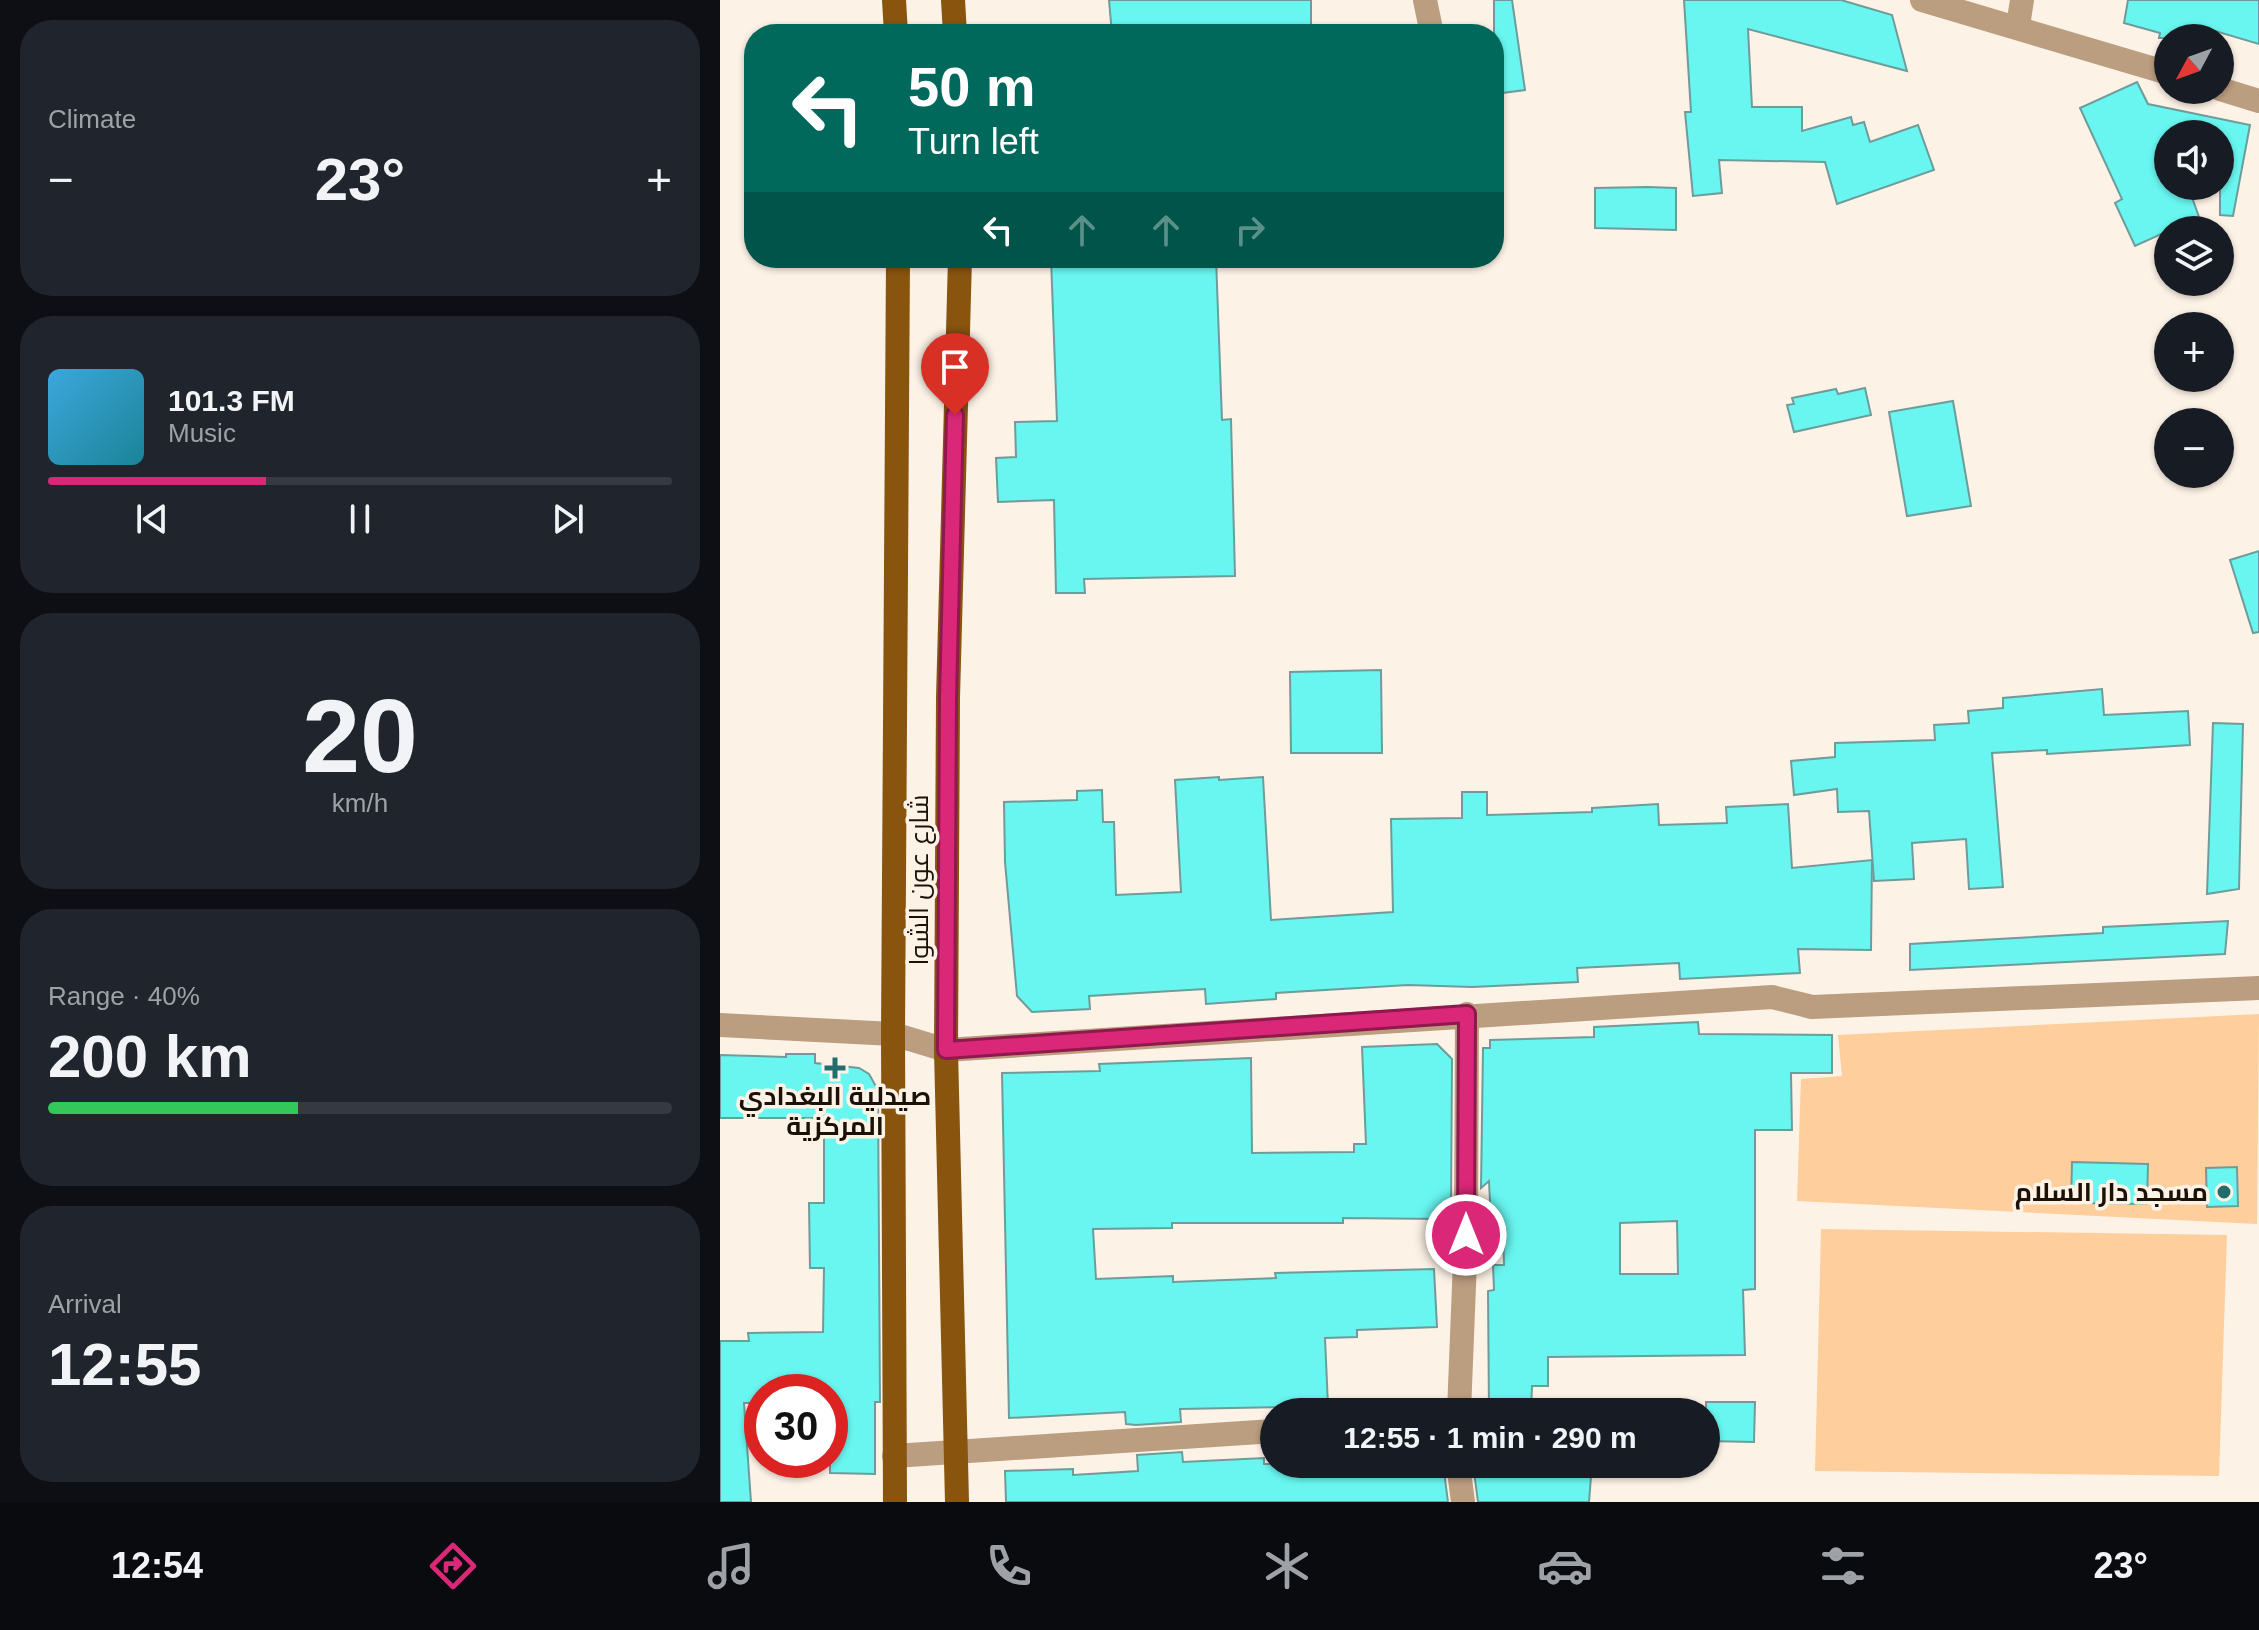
<!DOCTYPE html>
<html lang="en">
<head>
<meta charset="utf-8">
<style>
	body { margin:0; font-family:Arial,Cairo,sans-serif; background:#20242c; color:#f1f3f6; height:100vh; display:flex; flex-direction:column; font-size:30px; white-space:nowrap }
	* { box-sizing:border-box; margin:0 }
	p { font-size:26px; color:#9ea1a6 }
	.icon { flex:none; width:44px; height:44px; fill:none; stroke:currentColor; stroke-width:2; stroke-linecap:round; stroke-linejoin:round }
	.map { position:relative; flex:1; overflow:hidden }
	.drawer { display:flex; flex-direction:column; gap:20px; padding:20px; background:#0d0f14; width:720px }
	.drawer>* { flex:none }
	.hud { position:absolute; left:24px; top:24px; width:760px; height:244px; border-radius:32px; box-shadow:0 2px 6px #0004; background:#00695c; color:#fff; overflow:hidden }
	.needle { width:52px; rotate:229deg }
	.controls { position:absolute; left:1434px; top:24px; display:grid; gap:16px }
	.controls a { display:grid; place-items:center; width:80px; height:80px; border-radius:50%; background:#171b24; box-shadow:0 2px 6px #0004; font-size:40px }
	.speed { position:absolute; left:24px; top:1374px; display:flex; gap:16px; font-size:40px; font-weight:700; text-align:center }
	.speed>* { display:grid; place-content:center; width:104px; height:104px; border-radius:50%; background:#171b24; box-shadow:0 2px 6px #0004; line-height:1 }
	.speed .limit { border:12px solid #d22; background:#fff; color:#111 }
	.pin { position:absolute; display:grid; place-items:center; width:68px; height:68px; color:#fff; margin:-82px -34px; border-radius:50% 50% 50% 0; rotate:-45deg; box-shadow:0 0 8px #0007 }
	.pin .icon { rotate:45deg }
	.me { position:absolute; width:88px; margin:-44px; rotate:0deg; stroke-linejoin:round; filter:drop-shadow(0 0 6px #0008) }
	.turn { display:flex; align-items:center; gap:28px; height:168px; padding:0 32px; font-size:36px }
	.turn .icon { width:104px; height:104px; stroke-width:2.5 }
	.turn b { display:block; font-size:56px; line-height:68px }
	.lanes { display:flex; align-items:center; height:76px; padding:0 32px; background:#0003; justify-content:center; gap:40px; direction:ltr }
	.lanes .off { opacity:.35 }
	.big { font-size:60px; font-weight:800; line-height:1.1 }
	.drawer .tile { flex:1; display:flex; flex-direction:column; justify-content:center; gap:12px; min-width:0; padding:0 28px; border-radius:32px; background:#20242c }
	.drawer .dial { align-items:center; gap:0 }
	.dial b { font-size:104px; line-height:1 }
	.song { display:flex; align-items:center; gap:24px }
	.cover { width:96px; height:96px; border-radius:12px; background:linear-gradient(135deg,hsl(200 70% 55%),hsl(190 70% 35%)) }
	.played { height:8px; border-radius:4px; background:linear-gradient(90deg,#db2777 35%,#363941 35%) }
	.keys { display:flex; justify-content:space-around; direction:ltr }
	.heat { display:flex; justify-content:space-between; align-items:center; font-size:44px; direction:ltr }
	.charge { height:12px; border-radius:6px; background:linear-gradient(90deg,#34c759 40%,#363941 0) }
	.trip { position:absolute; left:540px; top:1398px; width:460px; height:80px; border-radius:40px; background:#171b24; box-shadow:0 2px 6px #0004; font-weight:800; line-height:80px; text-align:center }
	.tabs { display:flex; height:128px; justify-content:space-around; align-items:center; background:#090b0e; color:#9ea1a6 }
	.tabs .icon { width:56px; height:56px }
	.tabs .current { color:#db2777 }
	.tabs b { font-size:36px; color:#f1f3f6 }
	main { display:flex; flex:1; min-height:0 }
	.map>svg:first-child { display:block }
	.green { fill:#fece9c }
	.building { fill:#69f6f0; stroke:#6e9c9a; stroke-width:2; fill-rule:evenodd }
	.lines { fill:none; stroke-linecap:round; stroke-linejoin:round }
	.minor { stroke:#bb9d7f; stroke-width:24 }
	.major { stroke:#88540e; stroke-width:24 }
	.route-casing { stroke:#8e194d; stroke-width:20 }
	.route { stroke:#db2777; stroke-width:14 }
	.poi-dot { fill:#236e6c; stroke:#fdf2e6; stroke-width:3 }
	.labels { text-anchor:middle; stroke-width:7; stroke-linejoin:round; paint-order:stroke }
	.street-label { font-size:26px; fill:#1b1107; stroke:#fdf2e6 }
	.poi-label { font-size:26px; font-weight:bold; fill:#1b1107; stroke:#fdf2e6 }
</style>
</head>
<body>
<main>
<section class="drawer">
<div class="tile"><p>Climate</p>
<div class="heat"><a>−</a><b class="big">23°</b><a>+</a></div>
</div>
<div class="tile">
<div class="song"><i class="cover"></i><div><b>101.3 FM</b><p>Music</p></div></div>
<div class="played"></div>
<div class="keys"><svg class="icon" aria-label="previous" viewBox="0 0 24 24"><path d="M18 5L8 12l10 7zM5 5v14"/></svg><svg class="icon" aria-label="pause" viewBox="0 0 24 24"><path d="M8 5v14M16 5v14"/></svg><svg class="icon" aria-label="next" viewBox="0 0 24 24"><path d="M6 5l10 7-10 7zM19 5v14"/></svg></div>
</div>
<div class="tile dial"><b>20</b><p>km/h</p></div>
<div class="tile"><p>Range · 40%</p><b class="big">200 km</b><div class="charge"></div></div>
<div class="tile"><p>Arrival</p><b class="big">12:55</b></div>
</section>
<div class="map">
<svg width="1539" height="1502" viewBox="0 0 1539 1502">
	<rect width="100%" height="100%" fill="#fdf2e6"/>
	<g class="green">
		<polygon points="1539,1014 1537,1224 1077,1201 1081,1079 1122,1076 1118,1035"/>
		<polygon points="1101,1229 1507,1235 1499,1476 1095,1471"/>
	</g>
	<g class="building">
		<polygon points="389,0 591,0 591,34 392,34"/>
		<polygon points="774,0 792,0 805,90 774,94"/>
		<polygon points="964,0 1121,0 1172,15 1187,71 1028,29 1032,107 1082,107 1082,131 1131,117 1133,125 1144,122 1150,142 1198,125 1214,170 1117,204 1105,162 999,160 1002,193 973,196 965,112 971,112"/>
		<polygon points="1408,0 1539,0 1539,44 1485,28 1484,38 1439,38 1440,33 1404,23"/>
		<polygon points="1417,82 1428,104 1530,125 1513,216 1500,215 1500,134 1448,134 1448,186 1468,186 1479,217 1415,246 1395,203 1402,199 1360,108"/>
		<polygon points="928,187 956,188 956,230 875,228 875,188"/>
		<polygon points="331,258 496,258 502,420 511,419 515,576 364,579 365,593 336,593 334,500 278,502 276,458 296,457 295,422 337,421"/>
		<polygon points="1145,388 1151,415 1074,432 1067,405 1074,404 1072,398 1116,389 1118,394"/>
		<polygon points="1233,401 1251,506 1187,516 1169,412"/>
		<polygon points="1539,551 1539,632 1533,633 1510,560"/>
		<polygon points="661,670 662,753 571,753 570,672"/>
		<polygon points="1382,689 1384,715 1468,711 1470,745 1327,754 1327,750 1272,753 1283,887 1249,889 1246,839 1192,843 1194,879 1154,881 1149,811 1118,812 1117,789 1074,795 1071,761 1115,757 1115,743 1215,740 1214,725 1249,723 1248,711 1283,708 1283,698"/>
		<polygon points="1493,723 1523,724 1519,889 1487,894"/>
		<polygon points="499,777 499,780 543,777 551,920 673,912 671,819 742,818 742,792 767,792 767,815 872,812 872,808 938,804 939,825 1007,823 1006,807 1068,804 1072,868 1152,860 1151,950 1078,949 1080,973 960,979 959,963 857,968 858,982 752,987 688,985 556,993 556,999 486,1004 485,989 369,996 370,1009 312,1012 297,996 285,862 284,802 357,800 357,791 382,790 383,822 394,822 396,895 461,892 455,780"/>
		<polygon points="1508,921 1505,954 1190,970 1190,944 1383,933 1383,927"/>
		<path d="M978,1022L979,1034L1112,1035V1073H1071L1072,1130H1035V1289L1023,1290L1025,1355L828,1357V1386H812L811,1412H769L768,1291L774,1290L773,1265H784L783,1223H771L769,1181L761,1188L763,1048H770V1040L874,1037V1027ZM957,1221L958,1274H900V1223Z"/>
		<polygon points="717,1044 732,1059 731,1211 721,1219 623,1218 623,1223 452,1223 452,1228 373,1229 376,1279 453,1276 453,1282 556,1278 555,1273 714,1269 717,1327 637,1330 637,1337 605,1338 608,1406 460,1409 461,1422 416,1425 406,1424 405,1412 289,1418 282,1073 380,1071 379,1064 531,1058 532,1153 634,1152 634,1144 646,1144 642,1047"/>
		<polygon points="66,1054 95,1054 95,1063 139,1068 149,1074 158,1090 160,1402 155,1402 155,1474 110,1473 110,1392 42,1392 42,1403 24,1403 31,1502 0,1502 0,1341 29,1341 28,1333 103,1332 104,1268 90,1268 89,1203 104,1203 104,1133 99,1133 100,1118 0,1118 0,1055 66,1057"/>
		<polygon points="1352,1162 1428,1164 1427,1204 1351,1203"/>
		<polygon points="1517,1167 1518,1206 1487,1207 1486,1168"/>
		<polygon points="986,1402 1035,1402 1034,1442 986,1441"/>
		<polygon points="462,1452 463,1462 544,1458 544,1464 723,1464 728,1502 286,1502 285,1471 353,1469 353,1475 418,1471 417,1455"/>
		<polygon points="753,1464 872,1464 869,1502 758,1502"/>
	</g>
	<g class="lines">
		<g class="minor">
			<polyline points="705,0 712,34"/>
			<polyline points="1202,0 1448,73"/>
			<polyline points="1298,26 1302,0"/>
			<polyline points="1500,89 1539,101"/>
			<polyline points="0,1025 173,1034 226,1050 1052,997 1092,1007 1539,988"/>
			<polyline points="739,1412 746,1235 747,1014"/>
			<polyline points="174,1456 554,1431"/>
			<polyline points="738,1464 743,1502"/>
		</g>
		<g class="major">
			<polyline points="174,0 176,34"/>
			<polyline points="233,0 235,34"/>
			<polyline points="175,1502 173,1034 178,258"/>
			<polyline points="237,1502 226,1050 228,698 240,258"/>
		</g>
	</g>
	<g class="lines">
		<defs>
			<polyline id="route" points="235,415 228,698 226,1050 747,1014 746,1235"/>
		</defs>
		<use href="#route" class="route-casing"/>
		<use href="#route" class="route"/>
	</g>
	<g class="poi-dot">
		<path d="M111 1056h8v8h8v8h-8v8h-8v-8h-8v-8h8z"/>
		<circle cx="1504" cy="1192" r="8"/>
	</g>
	<g class="labels">
		<g class="street-label">
			<text transform="translate(199 880) rotate(-90)" y="9">شارع عون الشوا</text>
		</g>
		<g class="poi-label">
			<text x="115" y="1105">صيدلية البغدادي<tspan x="115" dy="30">المركزية</tspan></text>
			<text x="1488" y="1201" text-anchor="end">مسجد دار السلام</text>
		</g>
	</g>
</svg>
<div class="controls">
<a><svg class="needle" viewBox="-14 -14 28 28"><path d="M0-13l5 13h-10z" fill="#e53935"/><path d="M0 13l5-13h-10z" fill="#9ea1a6"/></svg></a>
<a><svg class="icon" aria-label="sound" viewBox="0 0 24 24"><path d="M4 9h4l5-4v14l-5-4H4zM17 9q2 3 0 6"/></svg></a>
<a><svg class="icon" aria-label="layers" viewBox="0 0 24 24"><path d="M12 4l9 5-9 5-9-5zM3 14l9 5 9-5"/></svg></a>
<a>+</a>
<a>−</a>
</div>
<div class="speed"><div class="limit">30</div></div>
<div class="pin" style="left:235px;top:415px;background:#d93025"><svg class="icon" aria-label="arrive" viewBox="0 0 24 24"><path d="M6 21V4h12l-3 4 3 4H6"/></svg></div>
<svg class="me" style="left:746px;top:1235px" viewBox="-20 -20 40 40"><circle r="17" fill="#db2777" stroke="#fff" stroke-width="3"/><path d="M0-11L8 9 0 5-8 9z" fill="#fff"/></svg>
<div class="trip">12:55 · 1 min · 290 m</div>
<div class="hud">
<div class="turn"><svg class="icon" aria-label="left" viewBox="0 0 24 24"><path d="M17 20v-9H6M10 6l-5 5 5 5"/></svg><div><b>50 m</b>Turn left</div></div>
<div class="lanes"><svg class="icon" aria-label="left" viewBox="0 0 24 24"><path d="M17 20v-9H6M10 6l-5 5 5 5"/></svg><svg class="icon off" aria-label="ahead" viewBox="0 0 24 24"><path d="M12 20V5M6 11l6-6 6 6"/></svg><svg class="icon off" aria-label="ahead" viewBox="0 0 24 24"><path d="M12 20V5M6 11l6-6 6 6"/></svg><svg class="icon off" aria-label="right" viewBox="0 0 24 24"><path d="M7 20v-9h11M14 6l5 5-5 5"/></svg></div>
</div>
</div>
</main>
<nav class="tabs">
<b>12:54</b>
<svg class="icon current" aria-label="directions" viewBox="0 0 24 24"><path d="M12 3l9 9-9 9-9-9zM9 14v-3h6M13 9l2 2-2 2"/></svg>
<svg class="icon" aria-label="music" viewBox="0 0 24 24"><path d="M9 18V5l10-2v13"/><circle cx="6" cy="18" r="3"/><circle cx="16" cy="16" r="3"/></svg>
<svg class="icon" aria-label="phone" viewBox="0 0 24 24"><path d="M5 4h4l2 5-3 2q2 4 5 5l2-3 5 2v4C11 20 4 13 5 4z"/></svg>
<svg class="icon" aria-label="climate" viewBox="0 0 24 24"><path d="M12 3v18M4 7l16 10M4 17L20 7"/></svg>
<svg class="icon" aria-label="car" viewBox="0 0 24 24"><path d="M5 17H2v-5l4-1 3-4h7l3 4 3 1v5h-3M9 17h6M6 11h13"/><circle cx="7" cy="17" r="2"/><circle cx="17" cy="17" r="2"/></svg>
<svg class="icon" aria-label="filters" viewBox="0 0 24 24"><path d="M4 7h16M4 17h16"/><circle cx="9" cy="7" r="2"/><circle cx="15" cy="17" r="2"/></svg>
<b>23°</b>
</nav>
</body>
</html>
